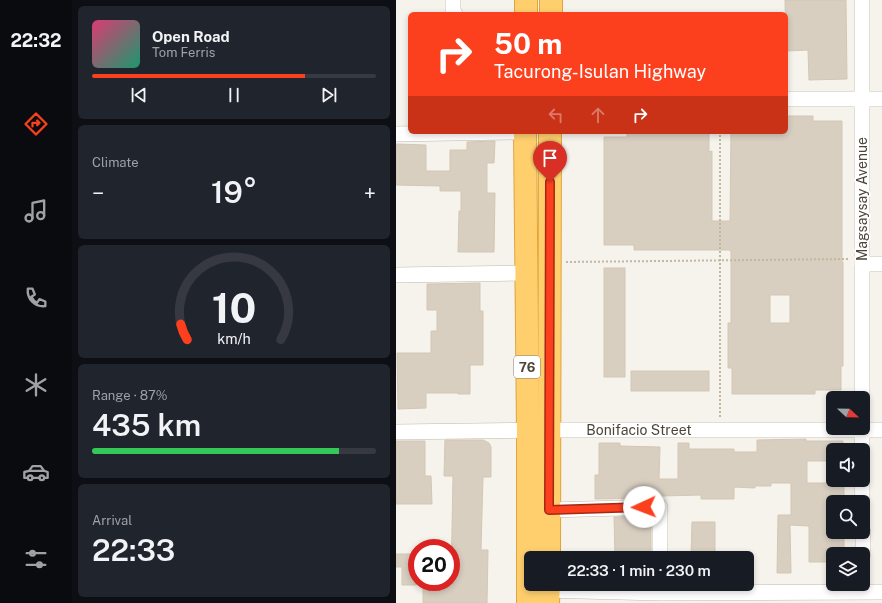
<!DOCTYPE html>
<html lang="en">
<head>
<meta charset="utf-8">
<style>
	body { margin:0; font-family:"Public Sans",sans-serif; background:#20242c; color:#f1f3f6; height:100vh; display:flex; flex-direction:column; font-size:15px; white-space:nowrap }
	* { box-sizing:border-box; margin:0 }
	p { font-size:13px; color:#9ea1a6 }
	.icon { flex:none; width:22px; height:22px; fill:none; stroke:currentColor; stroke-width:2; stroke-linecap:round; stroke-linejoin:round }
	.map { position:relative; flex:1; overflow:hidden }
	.sheet { display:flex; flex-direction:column; gap:6px; padding:6px; background:#0d0f14; width:324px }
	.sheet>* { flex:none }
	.hud { position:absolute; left:12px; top:12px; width:380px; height:122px; border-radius:6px; box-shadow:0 2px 6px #0003; background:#fc3f1d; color:#fff; overflow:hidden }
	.needle { width:26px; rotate:112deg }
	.fabs { position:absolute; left:430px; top:391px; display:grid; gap:8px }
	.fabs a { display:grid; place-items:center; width:44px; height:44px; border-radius:6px; background:#171b24; box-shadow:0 2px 6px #0003; font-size:20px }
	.speed { position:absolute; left:12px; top:539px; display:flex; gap:8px; font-size:20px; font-weight:700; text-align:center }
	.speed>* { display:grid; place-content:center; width:52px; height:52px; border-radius:50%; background:#171b24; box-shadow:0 2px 6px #0003; line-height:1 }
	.speed .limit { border:6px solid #d22; background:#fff; color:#111 }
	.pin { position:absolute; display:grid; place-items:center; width:34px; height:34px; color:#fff; margin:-41px -17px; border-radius:50% 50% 50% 0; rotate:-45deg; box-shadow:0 0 4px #0007 }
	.pin .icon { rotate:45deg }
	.me { position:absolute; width:44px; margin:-22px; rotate:268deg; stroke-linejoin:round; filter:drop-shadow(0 0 3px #0008) }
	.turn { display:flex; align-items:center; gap:14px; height:84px; padding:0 20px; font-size:18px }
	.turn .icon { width:52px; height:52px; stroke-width:2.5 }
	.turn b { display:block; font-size:28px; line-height:34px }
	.lanes { display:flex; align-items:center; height:38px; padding:0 20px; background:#0003; justify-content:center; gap:20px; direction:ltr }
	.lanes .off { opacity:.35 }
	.big { font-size:30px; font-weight:600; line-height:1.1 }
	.sheet .tile { flex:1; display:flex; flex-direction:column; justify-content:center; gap:6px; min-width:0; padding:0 14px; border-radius:6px; background:#20242c }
	.sheet .dial { align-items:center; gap:0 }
	.dial svg { height:104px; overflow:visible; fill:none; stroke:#363941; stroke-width:7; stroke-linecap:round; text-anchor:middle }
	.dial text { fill:#f1f3f6; stroke:none }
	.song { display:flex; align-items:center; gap:12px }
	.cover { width:48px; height:48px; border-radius:6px; background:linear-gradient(135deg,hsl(340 70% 55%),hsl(160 70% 35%)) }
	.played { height:4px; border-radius:2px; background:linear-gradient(90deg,#fc3f1d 75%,#363941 75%) }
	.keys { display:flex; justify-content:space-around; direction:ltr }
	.heat { display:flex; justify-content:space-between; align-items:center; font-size:22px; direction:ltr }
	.charge { height:6px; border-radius:3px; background:linear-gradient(90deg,#34c759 87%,#363941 0) }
	.trip { position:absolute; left:128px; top:551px; width:230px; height:40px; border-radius:6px; background:#171b24; box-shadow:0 2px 6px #0003; font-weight:600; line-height:40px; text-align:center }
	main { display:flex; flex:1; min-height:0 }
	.tab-bar { display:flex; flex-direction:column; width:72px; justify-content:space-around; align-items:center; background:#090b0e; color:#9ea1a6 }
	.tab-bar .icon { width:28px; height:28px }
	.tab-bar .active { color:#fc3f1d }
	.tab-bar b { font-size:18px; color:#f1f3f6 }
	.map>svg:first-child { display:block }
	.building { fill:#d8cfc1; stroke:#d3c7b4; fill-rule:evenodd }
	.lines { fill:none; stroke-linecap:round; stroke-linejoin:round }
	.minor-casing { stroke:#c2bbae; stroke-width:16 }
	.highway-casing { stroke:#e0a43c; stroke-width:24 }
	.path { stroke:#c4b79f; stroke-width:2; stroke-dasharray:2 2; stroke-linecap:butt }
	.minor { stroke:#fff; stroke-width:15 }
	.highway { stroke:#ffcf6e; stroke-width:22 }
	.route-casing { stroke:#a42913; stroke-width:10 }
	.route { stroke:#fc3f1d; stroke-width:7 }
	.labels { text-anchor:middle; stroke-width:3.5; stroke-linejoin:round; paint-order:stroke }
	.shield { fill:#fff; stroke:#817c74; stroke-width:1 }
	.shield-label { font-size:13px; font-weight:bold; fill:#4b4439 }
	.street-label { font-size:14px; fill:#4b4439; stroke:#fff }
</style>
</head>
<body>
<main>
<nav class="tab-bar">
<b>22:32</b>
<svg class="icon active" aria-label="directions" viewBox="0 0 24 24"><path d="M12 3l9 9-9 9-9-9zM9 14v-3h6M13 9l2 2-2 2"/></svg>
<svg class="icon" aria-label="music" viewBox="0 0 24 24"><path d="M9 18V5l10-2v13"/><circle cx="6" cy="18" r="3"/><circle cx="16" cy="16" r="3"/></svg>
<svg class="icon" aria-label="phone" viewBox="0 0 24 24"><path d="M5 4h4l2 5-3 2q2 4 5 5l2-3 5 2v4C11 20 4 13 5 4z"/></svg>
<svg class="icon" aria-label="climate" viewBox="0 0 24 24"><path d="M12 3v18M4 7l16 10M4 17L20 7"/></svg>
<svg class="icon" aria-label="car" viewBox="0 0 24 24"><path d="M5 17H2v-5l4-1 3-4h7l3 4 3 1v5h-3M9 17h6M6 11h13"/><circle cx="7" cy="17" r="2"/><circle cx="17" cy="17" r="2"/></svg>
<svg class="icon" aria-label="filters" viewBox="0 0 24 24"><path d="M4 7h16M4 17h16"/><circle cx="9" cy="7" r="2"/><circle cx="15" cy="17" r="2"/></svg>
</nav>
<section class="sheet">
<div class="tile">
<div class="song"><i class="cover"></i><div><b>Open Road</b><p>Tom Ferris</p></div></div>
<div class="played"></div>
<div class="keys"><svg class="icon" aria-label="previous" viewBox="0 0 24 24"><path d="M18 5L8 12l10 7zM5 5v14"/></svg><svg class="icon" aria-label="pause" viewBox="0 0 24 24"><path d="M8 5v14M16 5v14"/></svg><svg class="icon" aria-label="next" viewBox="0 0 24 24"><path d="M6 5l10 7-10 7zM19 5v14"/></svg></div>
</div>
<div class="tile"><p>Climate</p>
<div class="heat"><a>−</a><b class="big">19°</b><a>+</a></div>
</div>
<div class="tile dial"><svg viewBox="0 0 100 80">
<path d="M14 69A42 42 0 1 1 86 69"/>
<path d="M14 69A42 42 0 0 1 9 57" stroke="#fc3f1d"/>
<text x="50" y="56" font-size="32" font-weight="700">10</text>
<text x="50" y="72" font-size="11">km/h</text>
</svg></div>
<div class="tile"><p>Range · 87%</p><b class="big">435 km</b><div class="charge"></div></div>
<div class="tile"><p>Arrival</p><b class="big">22:33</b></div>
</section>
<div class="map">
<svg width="486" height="603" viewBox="0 0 486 603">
	<rect width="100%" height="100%" fill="#f6f3ec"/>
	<g class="building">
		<polygon points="389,0 450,0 451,79 413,80 412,50 390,51"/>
		<path d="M390,116H417V121H446V262H447V366H445V390H419V394H336V368H332V323H335V251L333,250H238V245H208V137H231V132H313V152L316,151V221H334L335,132H390ZM374,295H394V323H374Z"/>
		<polygon points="99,141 98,163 91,163 91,193 99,193 98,252 62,252 63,211 65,211 65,191 44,191 44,186 0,185 0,144 30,145 30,171 54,171 54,150 71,150 71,142"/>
		<rect x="208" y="268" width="21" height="109"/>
		<polygon points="84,283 84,311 87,311 87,365 74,365 74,394 62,394 62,393 30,393 30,408 2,409 1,353 35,353 35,331 41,331 41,310 31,310 31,284"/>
		<rect x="235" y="371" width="78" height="20"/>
		<polygon points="410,439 410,441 447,441 447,450 437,450 437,459 430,459 430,461 411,461 411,483 448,483 448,501 437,501 437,532 448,532 448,554 437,554 437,562 413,562 413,526 394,525 395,573 381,573 382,515 395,515 395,483 375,483 375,486 359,486 359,488 338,487 338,499 305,499 305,495 265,496 265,498 199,499 199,475 203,475 203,443 224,443 224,446 264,447 263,479 282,479 282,443 293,443 293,449 338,449 338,452 361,452 361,440"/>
		<polygon points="49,440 87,440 93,443 95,447 95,477 87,477 85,550 92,550 91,603 27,603 27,582 55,582 57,476 48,476"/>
		<polygon points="0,441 29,441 29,476 35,476 36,504 0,504"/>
		<polygon points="255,516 255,555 219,556 218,517"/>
		<polygon points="296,522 319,522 319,558 295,558"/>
		<polygon points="0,554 21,554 21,585 6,585 6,567 0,567"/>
	</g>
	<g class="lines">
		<defs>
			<g id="minor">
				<polyline points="57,0 57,10 59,14"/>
				<polyline points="466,0 466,398"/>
				<polyline points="390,99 486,99"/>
				<polyline points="0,134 119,132"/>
				<polyline points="466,264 486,264"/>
				<polyline points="0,275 130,273"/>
				<polyline points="466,428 466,450"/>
				<path id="s1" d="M0,432L153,430H486"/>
				<polyline points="466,480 466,502"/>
				<polyline points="153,510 264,507 264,557"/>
				<polyline points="467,532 467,554"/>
				<polyline points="144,590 265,593 486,592"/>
			</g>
			<g id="highway">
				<polyline points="130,14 130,0"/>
				<polyline points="155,14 155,0"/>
				<polyline points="129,132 132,431 132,603"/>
				<polyline points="153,558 154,132"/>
				<polyline points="152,603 153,584"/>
			</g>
		</defs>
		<use href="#minor" class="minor-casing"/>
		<use href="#highway" class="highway-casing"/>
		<g class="path">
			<polyline points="170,262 453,259"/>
			<polyline points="324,417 324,132"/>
		</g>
		<use href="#minor" class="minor"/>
		<use href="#highway" class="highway"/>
	</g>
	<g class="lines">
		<defs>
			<polyline id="route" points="154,182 153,510 248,507"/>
		</defs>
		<use href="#route" class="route-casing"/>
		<use href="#route" class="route"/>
	</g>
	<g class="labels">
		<rect class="shield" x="118" y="356" width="26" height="22" rx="3"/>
		<g class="shield-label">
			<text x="131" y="372">76</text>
		</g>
		<g class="street-label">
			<text transform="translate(466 199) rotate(-90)" y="5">Magsaysay Avenue</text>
			<text dy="5" stroke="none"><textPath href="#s1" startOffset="243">Bonifacio Street</textPath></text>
		</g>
	</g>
</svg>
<div class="fabs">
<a><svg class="needle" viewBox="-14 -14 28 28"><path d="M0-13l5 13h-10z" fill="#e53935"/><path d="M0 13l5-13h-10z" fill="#9ea1a6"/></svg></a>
<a><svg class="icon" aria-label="sound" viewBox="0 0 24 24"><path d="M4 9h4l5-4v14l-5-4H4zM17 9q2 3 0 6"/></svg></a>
<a><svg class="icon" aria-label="search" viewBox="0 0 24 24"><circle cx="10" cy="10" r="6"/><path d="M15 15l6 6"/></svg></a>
<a><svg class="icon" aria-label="layers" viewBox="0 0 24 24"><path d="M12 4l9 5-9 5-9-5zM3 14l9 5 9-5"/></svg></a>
</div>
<div class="speed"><div class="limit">20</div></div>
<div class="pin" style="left:154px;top:182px;background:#d93025"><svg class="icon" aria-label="arrive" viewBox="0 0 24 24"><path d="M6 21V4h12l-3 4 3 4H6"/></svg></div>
<svg class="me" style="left:248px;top:507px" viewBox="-20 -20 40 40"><circle r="19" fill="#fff"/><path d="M0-13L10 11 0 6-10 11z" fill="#fc3f1d"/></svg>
<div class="trip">22:33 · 1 min · 230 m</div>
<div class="hud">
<div class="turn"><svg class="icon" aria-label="right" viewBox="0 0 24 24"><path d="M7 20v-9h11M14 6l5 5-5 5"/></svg><div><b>50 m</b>Tacurong-Isulan Highway</div></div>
<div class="lanes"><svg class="icon off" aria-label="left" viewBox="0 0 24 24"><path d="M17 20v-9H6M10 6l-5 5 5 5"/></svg><svg class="icon off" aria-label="ahead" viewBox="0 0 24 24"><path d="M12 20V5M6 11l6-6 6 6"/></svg><svg class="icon" aria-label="right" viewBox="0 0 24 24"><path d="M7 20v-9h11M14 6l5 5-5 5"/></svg></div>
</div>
</div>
</main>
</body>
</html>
